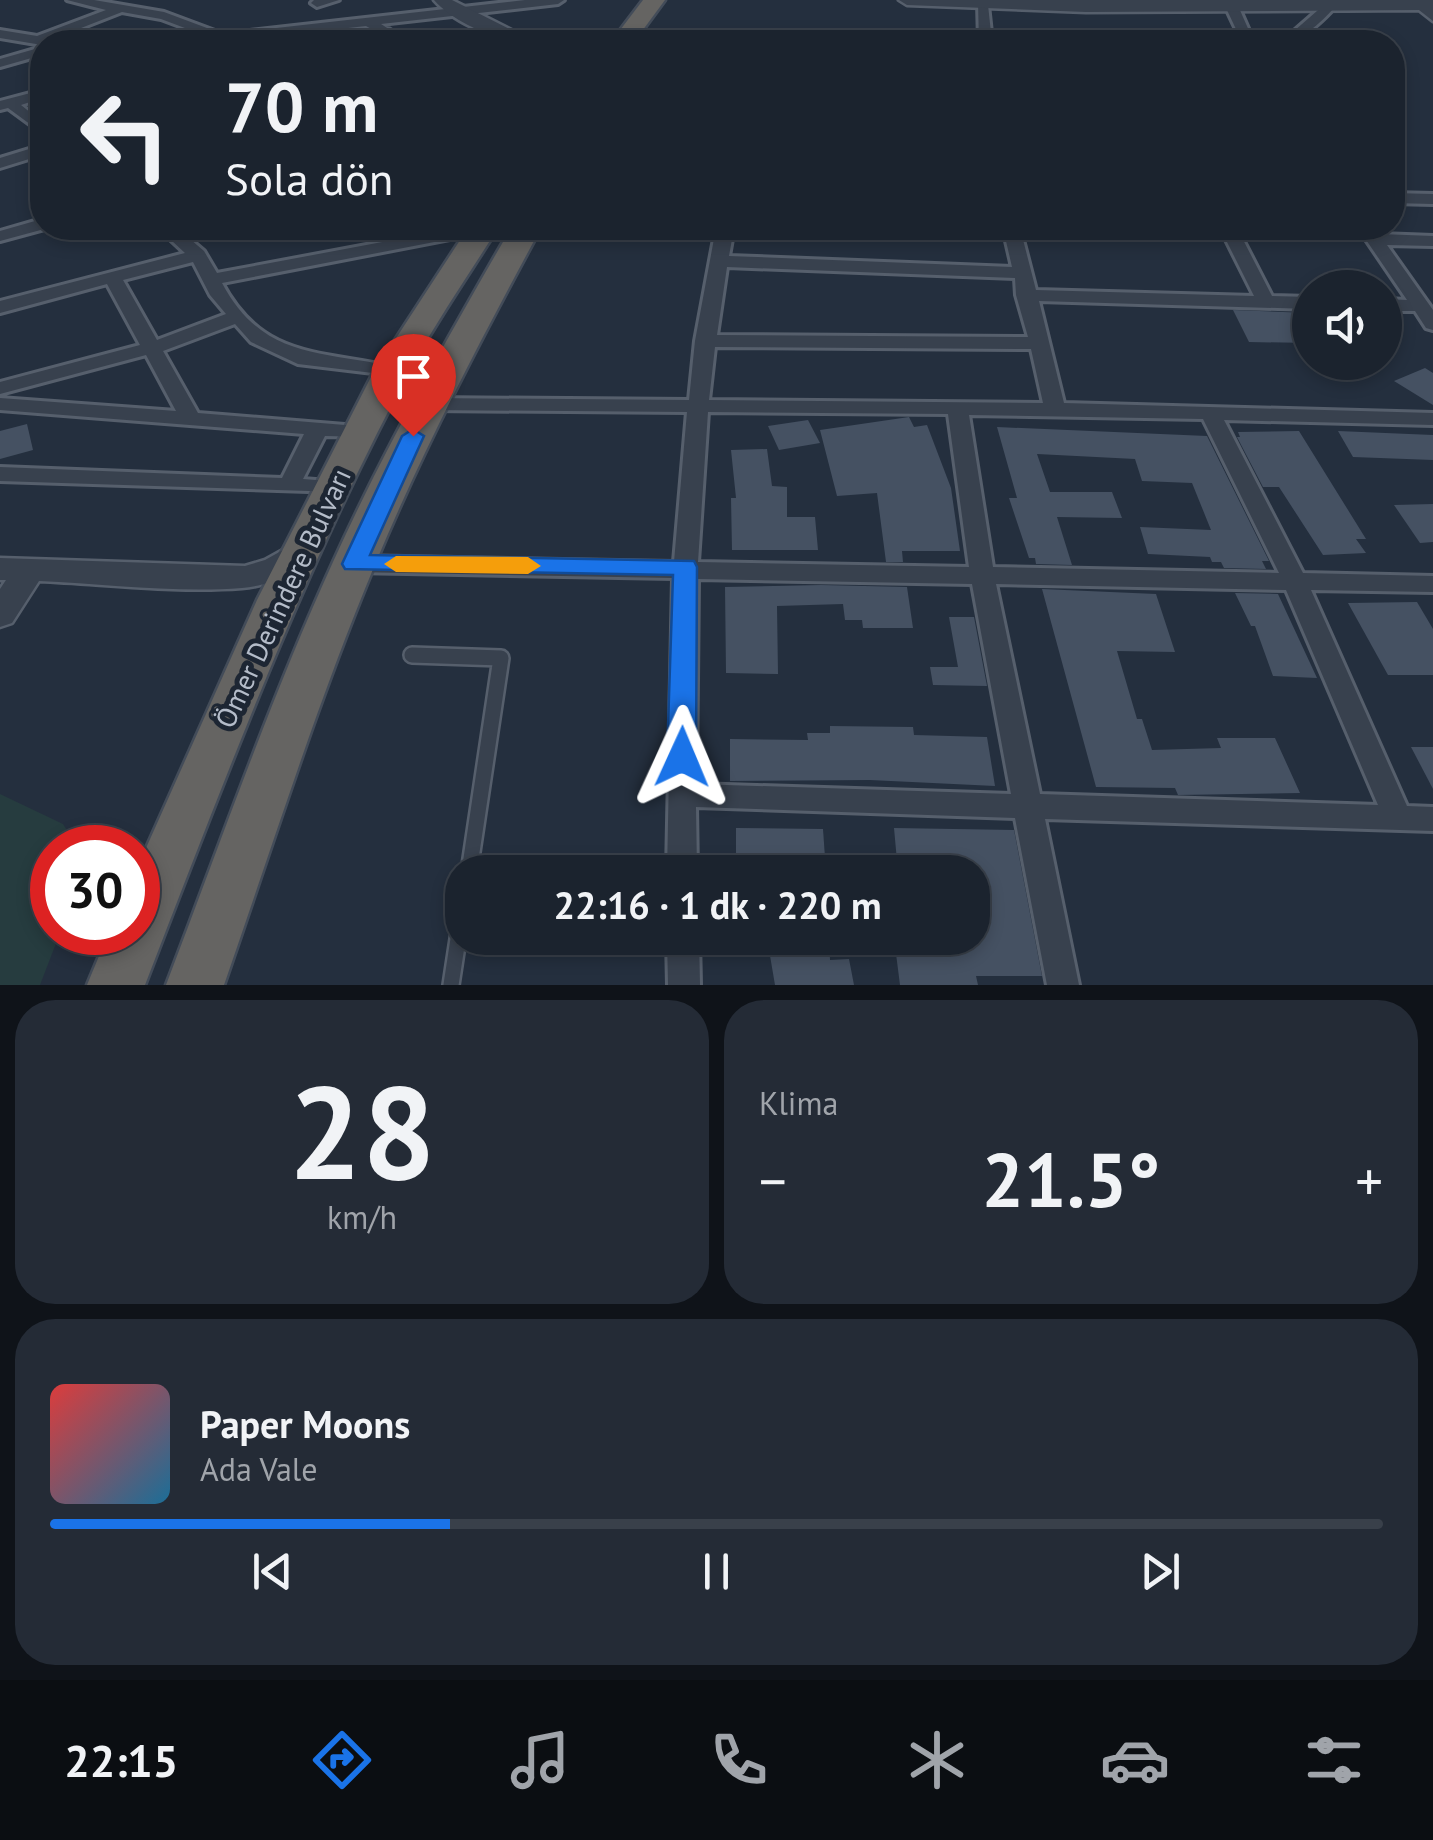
<!DOCTYPE html>
<html lang="tr">
<head>
<meta charset="utf-8">
<style>
	body { margin:0; font-family:"PT Sans",sans-serif; background:#242b36; color:#f1f3f6; height:100vh; display:flex; flex-direction:column; font-size:38px; white-space:nowrap }
	* { box-sizing:border-box; margin:0 }
	p { font-size:32px; color:#a0a4aa }
	.icon { flex:none; width:55px; height:55px; fill:none; stroke:currentColor; stroke-width:2; stroke-linecap:round; stroke-linejoin:round }
	.map { position:relative; height:985px; overflow:hidden }
	.panel { display:flex; flex-direction:column; gap:15px; padding:15px; background:#0f1319; flex:1 }
	.panel>* { flex:none }
	.top-card { position:absolute; left:30px; top:30px; width:1375px; height:210px; border-radius:40px; box-shadow:0 5px 15px #0003,0 0 0 2px #39404a; background:#1b232e; color:#f1f3f6; overflow:hidden }
	.tools { position:absolute; left:1292px; top:270px; display:grid; gap:20px }
	.tools a { display:grid; place-items:center; width:110px; height:110px; border-radius:50%; background:#1b232e; box-shadow:0 5px 15px #0003,0 0 0 2px #39404a; font-size:50px }
	.speed { position:absolute; left:30px; top:825px; display:flex; gap:20px; font-size:50px; font-weight:700; text-align:center }
	.speed>* { display:grid; place-content:center; width:130px; height:130px; border-radius:50%; background:#1b232e; box-shadow:0 5px 15px #0003,0 0 0 2px #39404a; line-height:1 }
	.speed .limit { border:15px solid #d22; background:#fff; color:#111 }
	.pin { position:absolute; display:grid; place-items:center; width:85px; height:85px; color:#fff; margin:-102px -42px; border-radius:50% 50% 50% 0; rotate:-45deg; box-shadow:0 0 10px #0007 }
	.pin .icon { rotate:45deg }
	.me { position:absolute; width:110px; margin:-55px; rotate:1deg; stroke-linejoin:round; filter:drop-shadow(0 0 8px #0008) }
	.turn { display:flex; align-items:center; gap:35px; height:210px; padding:0 30px; font-size:45px }
	.turn .icon { width:130px; height:130px; stroke-width:2.5 }
	.turn b { display:block; font-size:70px; line-height:85px }
	.big { font-size:75px; font-weight:700; line-height:1.1 }
	.panel .widget { flex:1; display:flex; flex-direction:column; justify-content:center; gap:15px; min-width:0; padding:0 35px; border-radius:40px; background:#242b36 }
	.panel .dial { align-items:center; gap:0 }
	.dial b { font-size:130px; line-height:1 }
	.song { display:flex; align-items:center; gap:30px }
	.cover { width:120px; height:120px; border-radius:15px; background:linear-gradient(135deg,hsl(0 70% 55%),hsl(200 70% 35%)) }
	.played { height:10px; border-radius:5px; background:linear-gradient(90deg,#1a73e8 30%,#39404a 30%) }
	.keys { display:flex; justify-content:space-around; direction:ltr }
	.heat { display:flex; justify-content:space-between; align-items:center; font-size:55px; direction:ltr }
	.panel .tiles { flex:1; display:grid; gap:15px; grid-template-columns:1fr 1fr }
	.widget:last-child { grid-column:span 2 }
	.trip { position:absolute; left:445px; top:855px; width:545px; height:100px; border-radius:40px; background:#1b232e; box-shadow:0 5px 15px #0003,0 0 0 2px #39404a; font-weight:700; line-height:100px; text-align:center }
	.dock { display:flex; height:160px; justify-content:space-around; align-items:center; background:#0b0e12; color:#a0a4aa }
	.dock .icon { width:70px; height:70px }
	.dock .active { color:#1a73e8 }
	.dock b { font-size:45px; color:#f1f3f6 }
	.map>svg:first-child { display:block }
	.green { fill:#263c3f }
	.building { fill:#455162 }
	.lines { fill:none; stroke-linecap:round; stroke-linejoin:round }
	.service-casing { stroke:#565f6c; stroke-width:20 }
	.minor-casing { stroke:#565f6c; stroke-width:6 }
	.tertiary-casing { stroke:#565f6c; stroke-width:5 }
	.trunk-casing { stroke:#434c59; stroke-width:5 }
	.service { stroke:#38414e; stroke-width:15 }
	.minor { fill:#38414e; fill-rule:evenodd }
	.tertiary { fill:#38414e; fill-rule:evenodd }
	.trunk { fill:#656462; fill-rule:evenodd }
	.route { fill:#1a73e8; stroke:#114b97; stroke-width:2.5 }
	.slow { fill:#f59e0b }
	.labels { text-anchor:middle; stroke-width:10; stroke-linejoin:round; paint-order:stroke }
	.street-label { font-size:28px; fill:#b4bcc9; stroke:#1d2633 }
</style>
</head>
<body>
<div class="map">
<svg width="1433" height="985" viewBox="0 0 1433 985">
	<rect width="100%" height="100%" fill="#242f3e"/>
	<polygon class="green" points="0,794 63,824 77,847 52,848 52,932 60,933 40,985 0,985"/>
	<g class="building">
		<polygon points="1233,310 1310,313 1310,343 1249,342"/>
		<polygon points="1425,368 1433,373 1433,405 1394,381"/>
		<polygon points="909,417 914,427 927,425 951,488 960,551 902,551 903,562 886,562 877,493 837,496 820,430"/>
		<polygon points="808,420 820,443 779,450 768,426"/>
		<polygon points="27,424 33,450 0,459 0,431"/>
		<polygon points="997,427 1207,436 1269,561 1262,561 1266,569 1224,568 1221,562 1212,562 1210,557 1148,554 1140,527 1211,530 1192,483 1142,481 1135,459 1037,454 1050,492 1112,492 1122,518 1057,517 1072,565 1036,564 1035,558 1029,558 1009,498 1017,498"/>
		<polygon points="1299,431 1366,539 1356,539 1366,553 1323,555 1279,487 1263,487 1237,437 1240,437 1238,432"/>
		<polygon points="1338,431 1433,435 1433,460 1353,457"/>
		<polygon points="767,449 772,486 787,487 787,517 815,517 818,550 732,550 731,498 736,498 731,450"/>
		<polygon points="1433,504 1433,542 1420,543 1394,505"/>
		<polygon points="821,585 907,587 913,628 863,628 862,620 845,620 843,604 777,606 778,674 726,673 725,587"/>
		<polygon points="1042,589 1156,594 1175,652 1117,651 1137,719 1142,719 1152,750 1221,748 1217,738 1275,738 1300,793 1178,795 1175,788 1096,787"/>
		<polygon points="1235,593 1278,594 1317,678 1273,676 1255,626 1251,626"/>
		<polygon points="1417,602 1433,629 1433,675 1388,675 1348,603"/>
		<polygon points="949,617 974,617 987,686 933,685 930,667 958,667"/>
		<polygon points="830,726 913,727 914,735 987,737 995,786 870,780 730,781 730,739 808,740 807,733 830,733"/>
		<polygon points="1411,747 1433,747 1433,789"/>
		<polygon points="736,828 823,829 826,872 736,872"/>
		<polygon points="894,828 1014,830 1042,976 976,976 978,985 900,985 894,938 972,938 972,872 898,872"/>
		<polygon points="767,938 829,938 830,960 849,959 854,985 775,985"/>
	</g>
	<g class="lines">
		<defs>
			<g id="service">
				<polyline points="412,655 501,658 469,872"/>
				<polyline points="451,985 462,913"/>
			</g>
			<g id="minor">
				<polygon points="67,0 94,0 164,12 223,34 525,0 564,0 558,4 381,24 409,42 394,42 366,26 222,42 161,19 122,12 53,39 57,42 42,45 0,38 0,30 37,36 106,10"/>
				<polygon points="314,0 339,0 317,7 311,3"/>
				<polygon points="1218,0 1231,0 1239,8 1254,42 1242,42 1227,10"/>
				<polygon points="978,2 988,5 992,42 979,42"/>
				<path d="M1325,4L1335,7C1311,33 1297,44 1260,42L1294,31Z"/>
				<polygon points="42,47 42,55 0,67 0,59"/>
				<polygon points="42,90 42,98 21,105 42,122 42,133 8,108 0,110 0,101"/>
				<polygon points="42,145 42,155 0,168 0,158"/>
				<polygon points="1392,193 1433,194 1433,204 1392,203"/>
				<polygon points="42,219 42,228 48,228 0,241 0,231"/>
				<path d="M158,228H177L204,251L217,273L457,228H490L481,233L222,283C264,362 325,350 398,368L401,372L398,376L298,364L251,342L235,324L163,351L198,413L369,427L372,432L369,437L325,436L303,479L340,482L343,487L340,492L0,481V467L282,478L304,434L0,410V398L176,411L146,355L0,394V382L140,345L107,284L0,313V301L185,253ZM193,262L210,295L226,314L157,340L123,280Z"/>
				<path d="M716,228H734L729,256L1012,267L1003,228H1020L1036,290L1254,296L1220,228H1237L1272,296L1310,297V309L1039,301L1064,403L1433,413V425L1224,420L1303,573L1433,576V592L1311,590L1407,806L1433,807V831L1045,819L1079,985H1047L1015,818L696,807L697,872H667L673,578L354,572L342,564L354,556L674,562L687,412L428,410L418,404L428,398L689,400L695,341ZM727,267L1015,278L1016,295L1028,337L717,335ZM715,347L1031,349L1043,403L709,400ZM708,412L948,414L969,567L698,562ZM969,415L1203,419L1279,573L993,567ZM698,579L972,584L1011,794L696,784ZM996,584L1286,590L1378,805L1040,794Z"/>
				<polygon points="1358,228 1375,228 1380,234 1433,236 1433,246 1387,245 1433,310 1433,330 1426,328 1415,311 1385,311 1385,299 1407,300"/>
				<polygon points="667,938 699,938 700,985 668,985"/>
			</g>
			<g id="tertiary">
				<path d="M434,0H452L535,42C503,44 455,24 434,0Z"/>
				<polygon points="899,0 1433,0 1433,21 1419,10 1086,12 907,5"/>
				<path d="M301,540L312,543L317,551C303,573 267,586 242,588C176,593 106,584 39,581L12,623L0,627V589L6,580H0V558L245,566L265,560Z"/>
			</g>
			<g id="trunk">
				<polygon points="643,0 665,0 634,42 611,42"/>
				<path d="M468,228H498C471,271 442,313 417,357C308,557 227,773 145,985H87L109,932H138V866L257,600L372,375Z"/>
				<path d="M511,228H541C482,337 424,447 376,562C318,700 273,844 224,985H166C220,844 270,700 333,562C385,447 448,337 511,228Z"/>
			</g>
		</defs>
		<use href="#service" class="service-casing"/>
		<use href="#minor" class="minor-casing"/>
		<use href="#tertiary" class="tertiary-casing"/>
		<use href="#trunk" class="trunk-casing"/>
		<use href="#service" class="service"/>
		<use href="#minor" class="minor"/>
		<use href="#tertiary" class="tertiary"/>
		<use href="#trunk" class="trunk"/>
	</g>
	<polygon class="route" points="413,429 424,436 370,555 694,561 697,567 696,757 691,765 682,769 672,765 667,757 673,575 345,569 342,564 402,436"/>
	<polygon class="slow" points="396,556 528,557 541,566 528,574 396,572 384,564"/>
	<g class="labels">
		<g class="street-label">
			<text transform="translate(283 598) rotate(-65)" y="10">Ömer Derindere Bulvarı</text>
		</g>
	</g>
</svg>
<div class="tools">
<a><svg class="icon" aria-label="sound" viewBox="0 0 24 24"><path d="M4 9h4l5-4v14l-5-4H4zM17 9q2 3 0 6"/></svg></a>
</div>
<div class="speed"><div class="limit">30</div></div>
<div class="pin" style="left:413px;top:436px;background:#d93025"><svg class="icon" aria-label="arrive" viewBox="0 0 24 24"><path d="M6 21V4h12l-3 4 3 4H6"/></svg></div>
<svg class="me" style="left:682px;top:757px" viewBox="-20 -20 40 40"><path d="M0-17L14 15 0 8-14 15z" fill="#1a73e8" stroke="#fff" stroke-width="4"/></svg>
<div class="trip">22:16 · 1 dk · 220 m</div>
<div class="top-card">
<div class="turn"><svg class="icon" aria-label="left" viewBox="0 0 24 24"><path d="M17 20v-9H6M10 6l-5 5 5 5"/></svg><div><b>70 m</b>Sola dön</div></div>
</div>
</div>
<section class="panel">
<div class="tiles">
<div class="widget dial"><b>28</b><p>km/h</p></div>
<div class="widget"><p>Klima</p>
<div class="heat"><a>−</a><b class="big">21.5°</b><a>+</a></div>
</div>
<div class="widget">
<div class="song"><i class="cover"></i><div><b>Paper Moons</b><p>Ada Vale</p></div></div>
<div class="played"></div>
<div class="keys"><svg class="icon" aria-label="previous" viewBox="0 0 24 24"><path d="M18 5L8 12l10 7zM5 5v14"/></svg><svg class="icon" aria-label="pause" viewBox="0 0 24 24"><path d="M8 5v14M16 5v14"/></svg><svg class="icon" aria-label="next" viewBox="0 0 24 24"><path d="M6 5l10 7-10 7zM19 5v14"/></svg></div>
</div>
</div>
</section>
<nav class="dock">
<b>22:15</b>
<svg class="icon active" aria-label="directions" viewBox="0 0 24 24"><path d="M12 3l9 9-9 9-9-9zM9 14v-3h6M13 9l2 2-2 2"/></svg>
<svg class="icon" aria-label="music" viewBox="0 0 24 24"><path d="M9 18V5l10-2v13"/><circle cx="6" cy="18" r="3"/><circle cx="16" cy="16" r="3"/></svg>
<svg class="icon" aria-label="phone" viewBox="0 0 24 24"><path d="M5 4h4l2 5-3 2q2 4 5 5l2-3 5 2v4C11 20 4 13 5 4z"/></svg>
<svg class="icon" aria-label="climate" viewBox="0 0 24 24"><path d="M12 3v18M4 7l16 10M4 17L20 7"/></svg>
<svg class="icon" aria-label="car" viewBox="0 0 24 24"><path d="M5 17H2v-5l4-1 3-4h7l3 4 3 1v5h-3M9 17h6M6 11h13"/><circle cx="7" cy="17" r="2"/><circle cx="17" cy="17" r="2"/></svg>
<svg class="icon" aria-label="filters" viewBox="0 0 24 24"><path d="M4 7h16M4 17h16"/><circle cx="9" cy="7" r="2"/><circle cx="15" cy="17" r="2"/></svg>
</nav>
</body>
</html>
